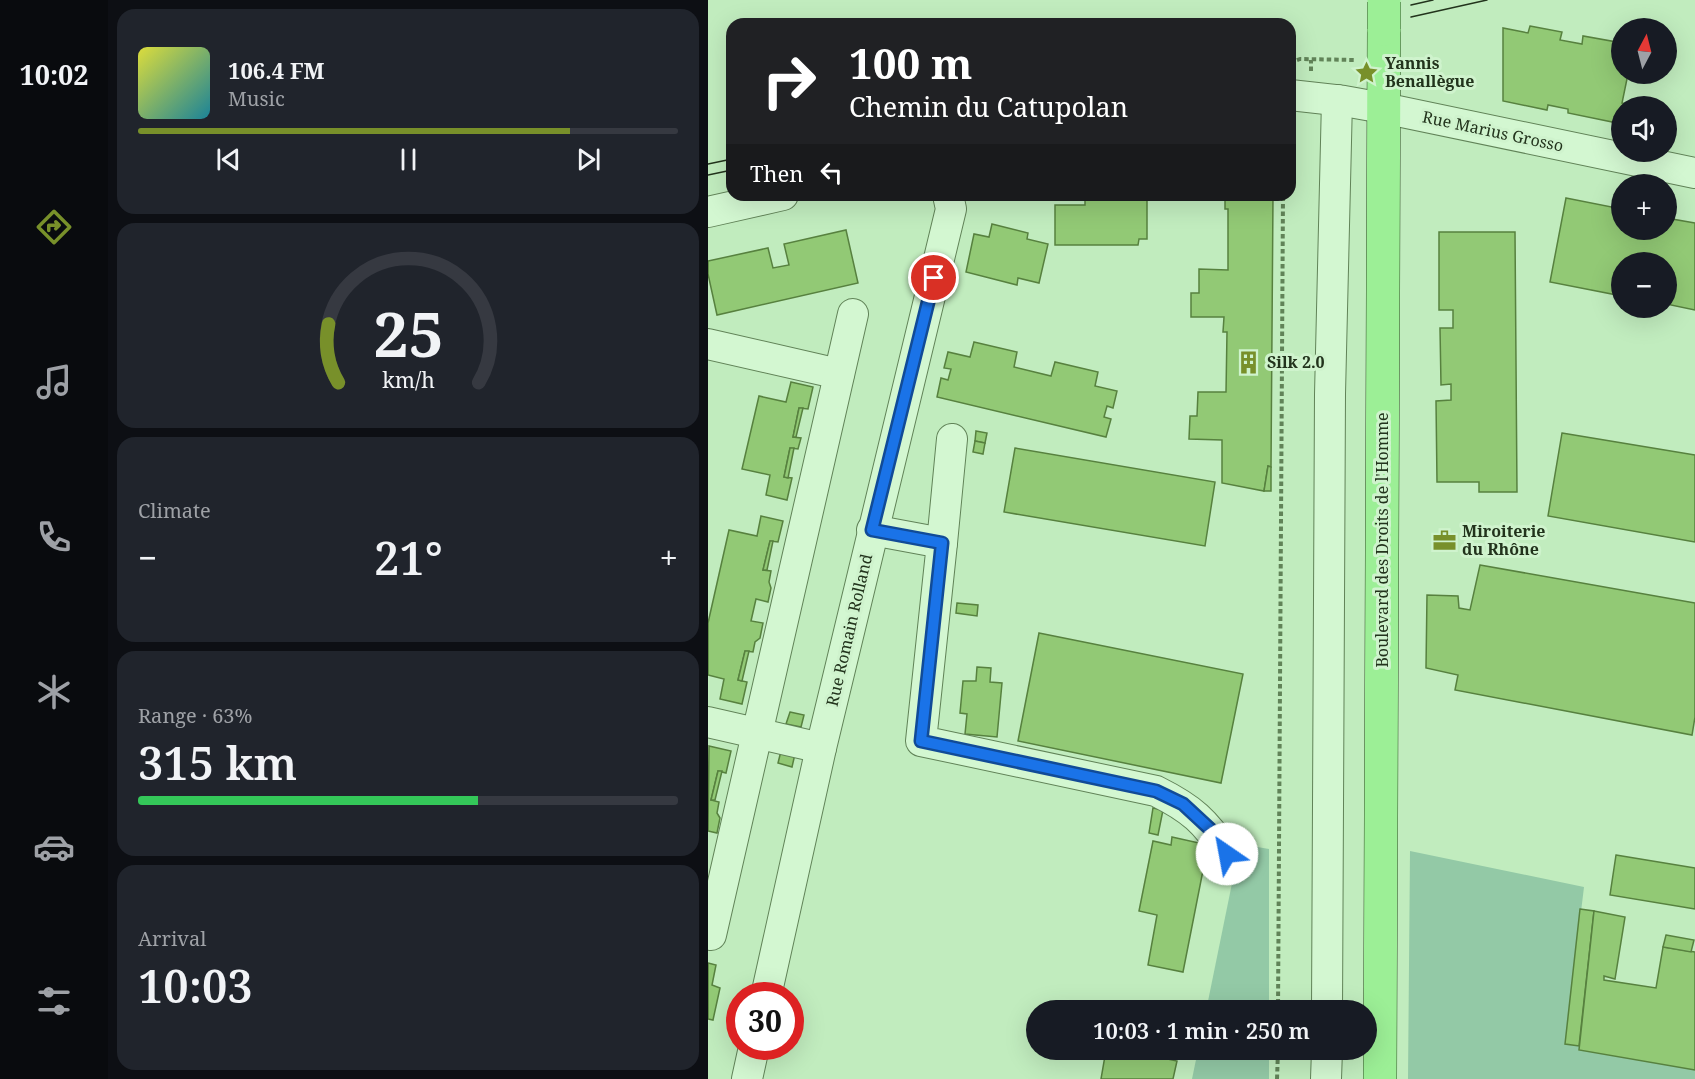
<!DOCTYPE html>
<html lang="en">
<head>
<meta charset="utf-8">
<style>
	body { margin:0; font-family:"Noto Serif",serif; background:#20242c; color:#f1f3f6; height:100vh; display:flex; flex-direction:column; font-size:22px; white-space:nowrap }
	* { box-sizing:border-box; margin:0 }
	p { font-size:20px; color:#9ea1a6 }
	.icon { flex:none; width:33px; height:33px; fill:none; stroke:currentColor; stroke-width:2; stroke-linecap:round; stroke-linejoin:round }
	.map { position:relative; flex:1; overflow:hidden }
	.panel { display:flex; flex-direction:column; gap:9px; padding:9px; background:#0d0f14; width:600px }
	.panel>* { flex:none }
	.top-card { position:absolute; left:18px; top:18px; width:570px; height:183px; border-radius:18px; box-shadow:0 6px 24px #0002; background:#202124; color:#fff; overflow:hidden }
	.needle { width:39px; rotate:7deg }
	.fabs { position:absolute; left:903px; top:18px; display:grid; gap:12px }
	.fabs a { display:grid; place-items:center; width:66px; height:66px; border-radius:50%; background:#171b24; box-shadow:0 6px 24px #0002; font-size:30px }
	.speed { position:absolute; left:18px; top:982px; display:flex; gap:12px; font-size:30px; font-weight:700; text-align:center }
	.speed>* { display:grid; place-content:center; width:78px; height:78px; border-radius:50%; background:#171b24; box-shadow:0 6px 24px #0002; line-height:1 }
	.speed .limit { border:9px solid #d22; background:#fff; color:#111 }
	.pin { position:absolute; display:grid; place-items:center; width:51px; height:51px; color:#fff; margin:-26px; border:3px solid #fff; border-radius:50%; box-shadow:0 2px 6px #0007 }
	.me { position:absolute; width:66px; margin:-33px; rotate:327deg; stroke-linejoin:round; filter:drop-shadow(0 0 4px #0008) }
	.turn { display:flex; align-items:center; gap:21px; height:126px; padding:0 24px; font-size:27px }
	.turn .icon { width:78px; height:78px; stroke-width:2.5 }
	.turn b { display:block; font-size:42px; line-height:51px }
	.then { display:flex; align-items:center; height:57px; padding:0 24px; background:#0003; gap:12px; font-size:22px }
	.big { font-size:45px; font-weight:600; line-height:1.1 }
	.panel .widget { flex:1; display:flex; flex-direction:column; justify-content:center; gap:9px; min-width:0; padding:0 21px; border-radius:18px; background:#20242c }
	.panel .dial { align-items:center; gap:0 }
	.dial svg { height:156px; overflow:visible; fill:none; stroke:#363941; stroke-width:7; stroke-linecap:round; text-anchor:middle }
	.dial text { fill:#f1f3f6; stroke:none }
	.song { display:flex; align-items:center; gap:18px }
	.cover { width:72px; height:72px; border-radius:9px; background:linear-gradient(135deg,hsl(60 70% 55%),hsl(190 70% 35%)) }
	.played { height:6px; border-radius:3px; background:linear-gradient(90deg,#78902a 80%,#363941 80%) }
	.keys { display:flex; justify-content:space-around; direction:ltr }
	.heat { display:flex; justify-content:space-between; align-items:center; font-size:33px; direction:ltr }
	.charge { height:9px; border-radius:4px; background:linear-gradient(90deg,#34c759 63%,#363941 0) }
	.trip { position:absolute; left:318px; top:1000px; width:351px; height:60px; border-radius:30px; background:#171b24; box-shadow:0 6px 24px #0002; font-weight:600; line-height:60px; text-align:center }
	main { display:flex; flex:1; min-height:0 }
	.tabs { display:flex; flex-direction:column; width:108px; justify-content:space-around; align-items:center; background:#090b0e; color:#9ea1a6 }
	.tabs .icon { width:42px; height:42px }
	.tabs .active { color:#78902a }
	.tabs b { font-size:27px; color:#f1f3f6 }
	.map>svg:first-child { display:block }
	.green { fill:#93c9a6 }
	.building { fill:#92c975; stroke:#57813f; stroke-width:1.5 }
	.lines { fill:none; stroke-linecap:round; stroke-linejoin:round }
	.minor-casing { stroke:#618358; stroke-width:32 }
	.major-casing { stroke:#37512c; stroke-width:34 }
	.path { stroke:#618358; stroke-width:4; stroke-dasharray:4.5 3; stroke-linecap:butt }
	.minor { stroke:#d3f7d1; stroke-width:30 }
	.major { stroke:#9cef96; stroke-width:33 }
	.tram { stroke:#22331c; stroke-width:1.5 }
	.major-bridge-casing { stroke:#37512c; stroke-width:34; stroke-linecap:butt }
	.major-bridge { stroke:#9cef96; stroke-width:33 }
	.route-casing { stroke:#114b97; stroke-width:15 }
	.route { stroke:#1a73e8; stroke-width:10 }
	.labels { text-anchor:middle; stroke-width:6; stroke-linejoin:round; paint-order:stroke }
	.poi-label { font-size:16px; font-weight:bold; fill:#22331c; stroke:#cff3cd; text-anchor:start }
	.street-label { font-size:16px; fill:#22331c; stroke:#cff3cd }
</style>
</head>
<body>
<main>
<nav class="tabs">
<b>10:02</b>
<svg class="icon active" aria-label="directions" viewBox="0 0 24 24"><path d="M12 3l9 9-9 9-9-9zM9 14v-3h6M13 9l2 2-2 2"/></svg>
<svg class="icon" aria-label="music" viewBox="0 0 24 24"><path d="M9 18V5l10-2v13"/><circle cx="6" cy="18" r="3"/><circle cx="16" cy="16" r="3"/></svg>
<svg class="icon" aria-label="phone" viewBox="0 0 24 24"><path d="M5 4h4l2 5-3 2q2 4 5 5l2-3 5 2v4C11 20 4 13 5 4z"/></svg>
<svg class="icon" aria-label="climate" viewBox="0 0 24 24"><path d="M12 3v18M4 7l16 10M4 17L20 7"/></svg>
<svg class="icon" aria-label="car" viewBox="0 0 24 24"><path d="M5 17H2v-5l4-1 3-4h7l3 4 3 1v5h-3M9 17h6M6 11h13"/><circle cx="7" cy="17" r="2"/><circle cx="17" cy="17" r="2"/></svg>
<svg class="icon" aria-label="filters" viewBox="0 0 24 24"><path d="M4 7h16M4 17h16"/><circle cx="9" cy="7" r="2"/><circle cx="15" cy="17" r="2"/></svg>
</nav>
<section class="panel">
<div class="widget">
<div class="song"><i class="cover"></i><div><b>106.4 FM</b><p>Music</p></div></div>
<div class="played"></div>
<div class="keys"><svg class="icon" aria-label="previous" viewBox="0 0 24 24"><path d="M18 5L8 12l10 7zM5 5v14"/></svg><svg class="icon" aria-label="pause" viewBox="0 0 24 24"><path d="M8 5v14M16 5v14"/></svg><svg class="icon" aria-label="next" viewBox="0 0 24 24"><path d="M6 5l10 7-10 7zM19 5v14"/></svg></div>
</div>
<div class="widget dial"><svg viewBox="0 0 100 80">
<path d="M14 69A42 42 0 1 1 86 69"/>
<path d="M14 69A42 42 0 0 1 9 39" stroke="#78902a"/>
<text x="50" y="56" font-size="32" font-weight="700">25</text>
<text x="50" y="72" font-size="11">km/h</text>
</svg></div>
<div class="widget"><p>Climate</p>
<div class="heat"><a>−</a><b class="big">21°</b><a>+</a></div>
</div>
<div class="widget"><p>Range · 63%</p><b class="big">315 km</b><div class="charge"></div></div>
<div class="widget"><p>Arrival</p><b class="big">10:03</b></div>
</section>
<div class="map">
<svg width="987" height="1079" viewBox="0 0 987 1079">
	<rect width="100%" height="100%" fill="#c1ecbe"/>
	<g class="green">
		<polygon points="532,844 561,849 561,1011 498,1011"/>
		<polygon points="702,851 876,887 857,1044 871,1046 871,1050 987,1070 987,1079 700,1079"/>
		<polygon points="490,1050 561,1050 561,1079 484,1079"/>
	</g>
	<g class="building">
		<polygon points="822,26 854,32 852,40 874,44 875,36 914,43 914,74 920,74 914,103 923,104 922,106 914,106 914,124 860,113 860,109 840,105 839,110 795,101 795,28 820,33"/>
		<polygon points="377,195 421,195 421,200 439,200 439,239 431,239 430,245 347,245 347,205 377,205"/>
		<polygon points="517,195 565,195 563,467 560,466 556,491 514,483 514,440 481,439 482,416 489,416 490,392 518,392 519,332 515,332 516,317 483,317 483,293 491,293 491,269 520,270 520,209 517,209"/>
		<polygon points="858,198 914,209 914,230 958,230 958,218 987,223 987,310 958,304 958,262 914,262 914,296 842,282"/>
		<polygon points="284,224 320,233 319,239 340,244 331,283 310,278 309,285 258,272 266,234 281,237"/>
		<polygon points="138,230 150,283 9,315 0,274 0,261 60,248 65,268 81,265 76,244"/>
		<polygon points="731,232 807,232 809,492 771,492 771,482 729,482 728,401 743,400 743,384 733,385 732,328 745,328 745,310 731,310"/>
		<polygon points="266,342 309,352 306,367 343,376 347,362 390,372 387,386 409,391 405,408 399,406 396,417 403,419 398,437 229,397 233,378 240,380 243,369 236,368 240,352 262,357"/>
		<polygon points="83,382 105,387 100,409 91,408 85,437 93,438 90,449 82,448 76,477 84,478 79,500 58,495 62,475 34,469 51,396 78,402"/>
		<polygon points="91,408 95,408 88,437 85,437"/>
		<polygon points="268,431 279,433 277,443 267,441"/>
		<polygon points="854,433 987,455 987,542 840,516"/>
		<polygon points="267,441 277,443 275,454 265,452"/>
		<polygon points="82,448 86,448 80,478 76,477"/>
		<polygon points="307,448 507,482 497,546 296,512"/>
		<polygon points="560,466 563,467 563,491 556,491"/>
		<polygon points="53,516 75,521 70,542 62,541 55,570 63,571 61,582 63,588 60,602 48,599 43,621 55,623 52,638 47,642 45,652 37,651 30,680 39,682 34,704 12,699 16,679 0,675 0,623 21,530 49,536"/>
		<polygon points="62,541 65,541 59,570 55,570"/>
		<polygon points="772,565 987,603 987,717 984,735 747,690 750,675 718,668 719,595 750,596 751,608 762,610"/>
		<polygon points="249,603 270,605 269,616 248,613"/>
		<polygon points="331,633 535,674 513,783 310,741"/>
		<polygon points="37,651 41,651 34,681 30,680"/>
		<polygon points="269,667 283,668 282,682 294,683 289,737 257,734 259,714 252,713 255,681 268,681"/>
		<polygon points="82,712 96,715 93,727 78,724"/>
		<polygon points="1,746 23,751 18,773 10,771 3,800 11,802 9,813 12,818 9,833 0,831"/>
		<polygon points="73,751 87,754 84,767 70,763"/>
		<polygon points="10,771 14,771 7,800 3,800"/>
		<polygon points="445,808 455,810 450,835 441,833"/>
		<polygon points="464,837 500,845 475,972 440,965 449,915 431,911 445,841 463,845"/>
		<polygon points="908,855 987,868 987,909 902,895"/>
		<polygon points="872,909 886,911 871,1046 857,1044"/>
		<polygon points="886,911 917,917 907,979 896,976 896,980 948,988 955,947 987,952 987,1070 871,1050"/>
		<polygon points="958,935 986,940 983,952 955,947"/>
		<polygon points="0,963 8,965 4,985 12,988 5,1020 0,1019"/>
		<polygon points="398,1050 417,1050 469,1061 465,1079 393,1079"/>
	</g>
	<g class="lines">
		<defs>
			<g id="minor">
				<polyline points="582,95 636,101 675,108 987,173"/>
				<polyline points="0,212 75,195"/>
				<polyline points="0,344 131,374"/>
				<path d="M164,530L234,543L213,741L448,791C484,809 497,821 519,854"/>
				<polyline points="234,543 244,439"/>
				<polyline points="0,722 113,748"/>
				<polyline points="3,935 145,314"/>
				<polyline points="58,996 113,748 243,209 240,195"/>
				<polyline points="619,1011 622,394 629,100"/>
				<polyline points="39,1079 46,1047"/>
				<polyline points="618,1079 619,1050"/>
			</g>
			<polyline id="major" points="672,1079 676,29"/>
		</defs>
		<use href="#minor" class="minor-casing"/>
		<use href="#major" class="major-casing"/>
		<g class="path">
			<polyline points="582,63 592,59 648,60"/>
			<polyline points="603,71 603,60"/>
			<polyline points="570,1011 575,195"/>
			<polyline points="569,1079 570,1050"/>
		</g>
		<use href="#minor" class="minor"/>
		<use href="#major" class="major"/>
		<g class="tram">
			<polyline points="703,5 725,0"/>
			<polyline points="703,17 779,0"/>
			<polyline points="0,164 24,159"/>
			<polyline points="0,175 24,170"/>
		</g>
		<defs>
			<polyline id="major-bridge" points="676,2 676,29"/>
		</defs>
		<use href="#major-bridge" class="major-bridge-casing"/>
		<use href="#major-bridge" class="major-bridge"/>
	</g>
	<g class="lines">
		<defs>
			<polyline id="route" points="226,278 164,530 234,543 213,741 448,791 475,804 502,829 519,854"/>
		</defs>
		<use href="#route" class="route-casing"/>
		<use href="#route" class="route"/>
	</g>
	<defs>
		<symbol id="sight-bare" viewBox="-9 -9 18 18"><path d="M0-6L1.8-2.2L6-1.7L2.9 1.2L3.7 5.4L0 3.3L-3.7 5.4L-2.9 1.2L-6-1.7L-1.8-2.2Z" fill="#78902a" stroke="#cff3cd" stroke-width="2.5" paint-order="stroke"/></symbol>
		<symbol id="building-bare" viewBox="-9 -9 18 18"><path d="M-4-6H4V6H1V3H-1V6H-4ZM-2.5-4.3h1.7v1.8h-1.7ZM.8-4.3h1.7v1.8H.8ZM-2.5-1h1.7V.8h-1.7ZM.8-1h1.7V.8H.8Z" fill="#78902a" stroke="#cff3cd" stroke-width="2.5" paint-order="stroke"/></symbol>
		<symbol id="office-bare" viewBox="-9 -9 18 18"><path d="M-6-3h4V-5.5h4V-3h4V5H-6ZM-1-4.5V-3h2v-1.5ZM-6 0V1H6V0Z" fill="#78902a" stroke="#cff3cd" stroke-width="2.5" paint-order="stroke"/></symbol>
	</defs>
	<g fill-rule="evenodd">
		<use href="#sight-bare" x="642" y="56" width="33" height="33"/>
		<use href="#building-bare" x="524" y="346" width="33" height="33"/>
		<use href="#office-bare" x="720" y="524" width="33" height="33"/>
	</g>
	<g class="labels">
		<g class="poi-label">
			<text x="677" y="69">Yannis<tspan x="677" dy="18">Benallègue</tspan></text>
			<text x="559" y="368">Silk 2.0</text>
			<text x="754" y="537">Miroiterie<tspan x="754" dy="18">du Rhône</tspan></text>
		</g>
		<g class="street-label">
			<text transform="translate(785 131) rotate(12)" y="6">Rue Marius Grosso</text>
			<text transform="translate(674 540) rotate(-90)" y="6">Boulevard des Droits de l'Homme</text>
			<text transform="translate(141 630) rotate(-77)" y="6">Rue Romain Rolland</text>
		</g>
	</g>
</svg>
<div class="fabs">
<a><svg class="needle" viewBox="-14 -14 28 28"><path d="M0-13l5 13h-10z" fill="#e53935"/><path d="M0 13l5-13h-10z" fill="#9ea1a6"/></svg></a>
<a><svg class="icon" aria-label="sound" viewBox="0 0 24 24"><path d="M4 9h4l5-4v14l-5-4H4zM17 9q2 3 0 6"/></svg></a>
<a>+</a>
<a>−</a>
</div>
<div class="speed"><div class="limit">30</div></div>
<div class="pin" style="left:226px;top:278px;background:#d93025"><svg class="icon" aria-label="arrive" viewBox="0 0 24 24"><path d="M6 21V4h12l-3 4 3 4H6"/></svg></div>
<svg class="me" style="left:519px;top:854px" viewBox="-20 -20 40 40"><circle r="19" fill="#fff"/><path d="M0-13L10 11 0 6-10 11z" fill="#1a73e8"/></svg>
<div class="trip">10:03 · 1 min · 250 m</div>
<div class="top-card">
<div class="turn"><svg class="icon" aria-label="right" viewBox="0 0 24 24"><path d="M7 20v-9h11M14 6l5 5-5 5"/></svg><div><b>100 m</b>Chemin du Catupolan</div></div>
<div class="then">Then<svg class="icon" aria-label="left" viewBox="0 0 24 24"><path d="M17 20v-9H6M10 6l-5 5 5 5"/></svg></div>
</div>
</div>
</main>
</body>
</html>
